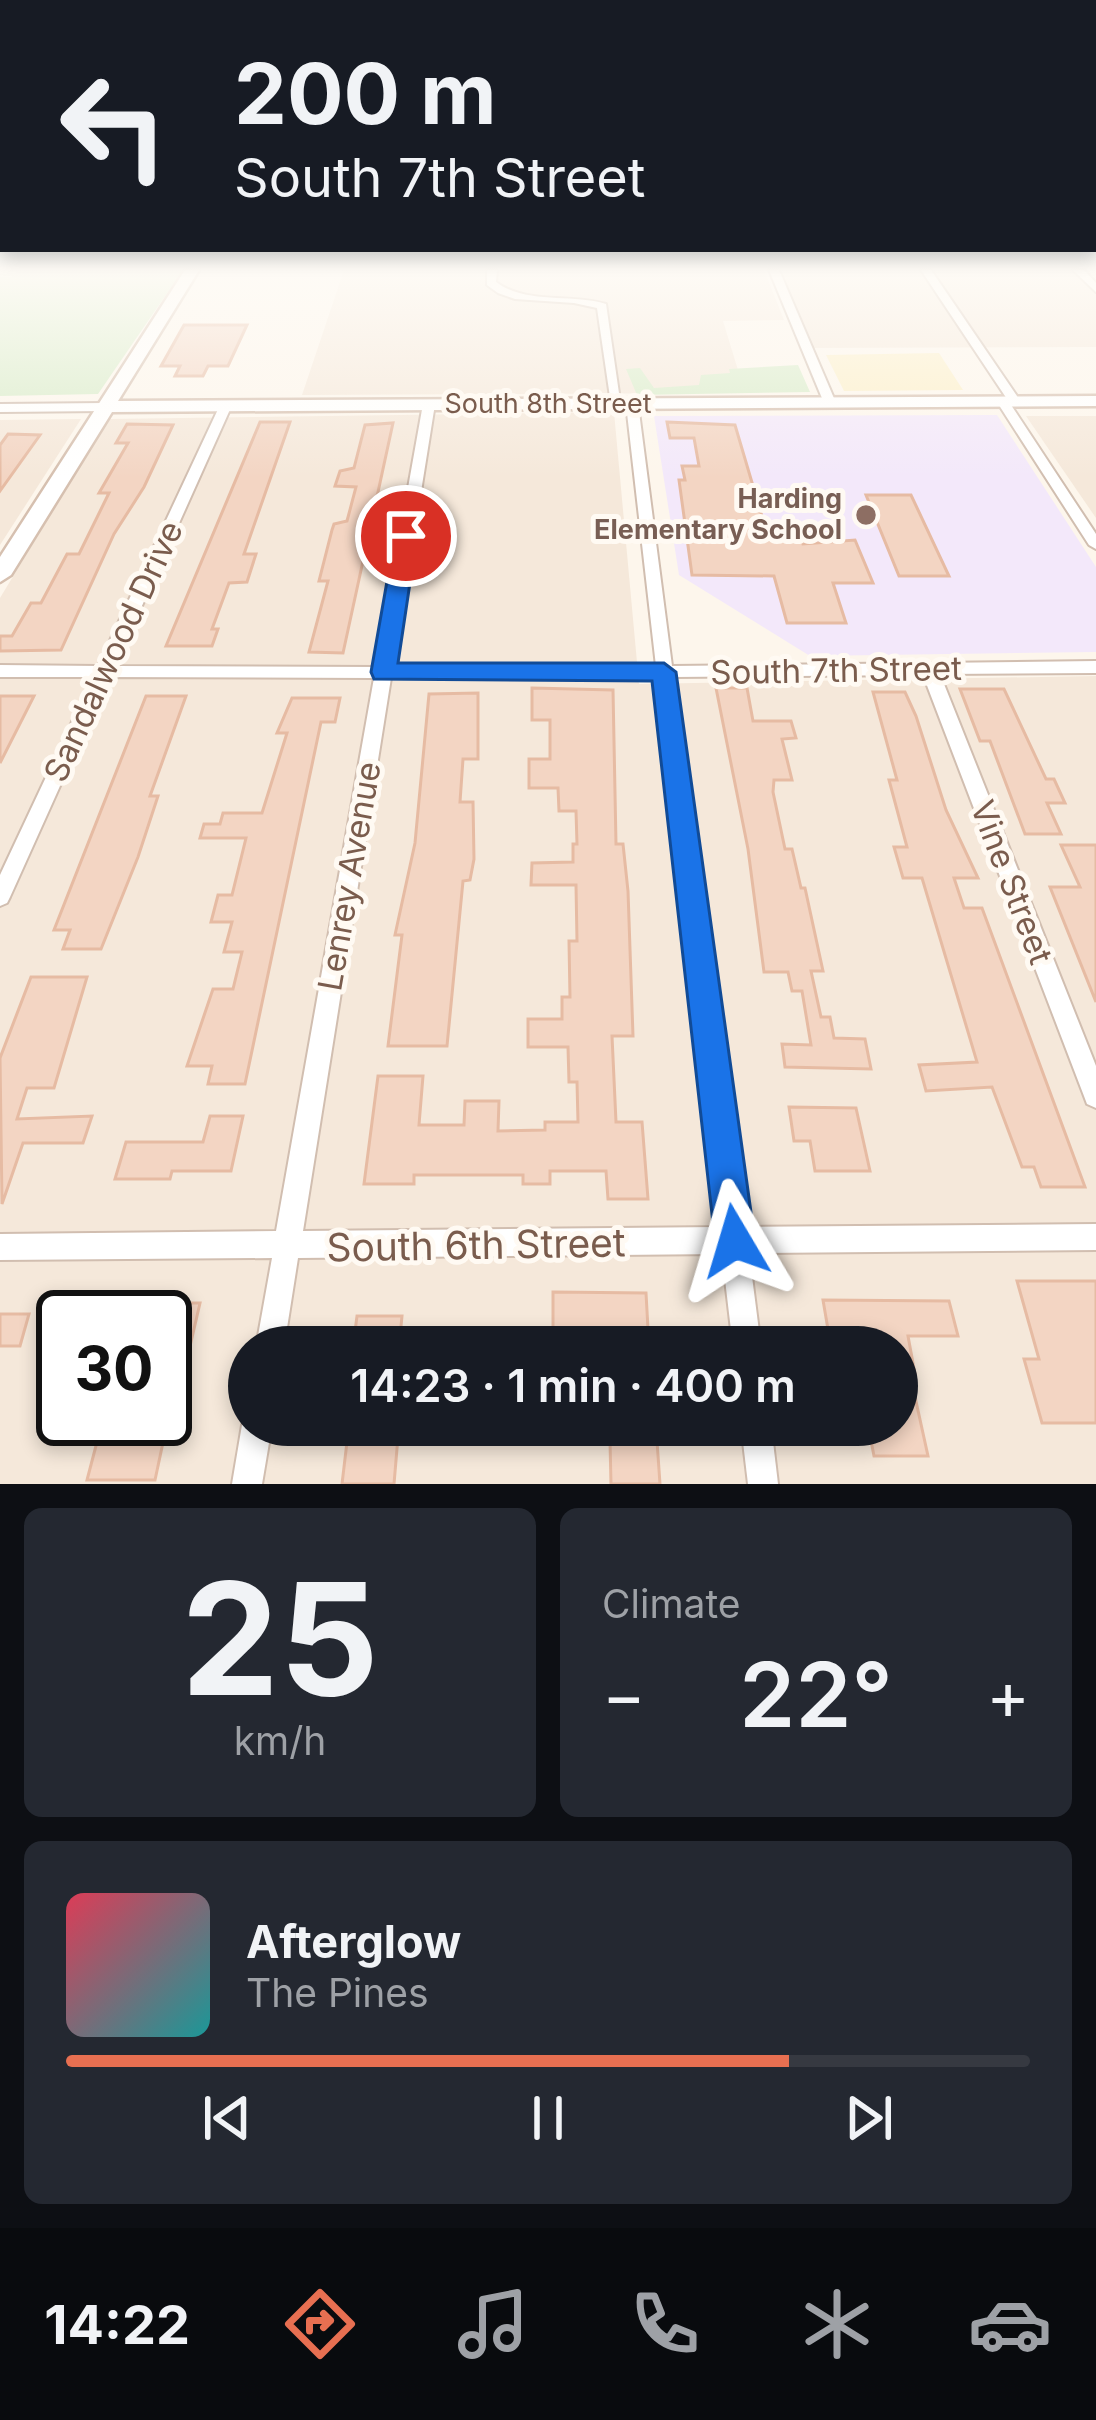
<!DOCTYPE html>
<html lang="en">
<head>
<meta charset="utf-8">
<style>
	body { margin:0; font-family:Inter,sans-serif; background:#242831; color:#f1f3f6; height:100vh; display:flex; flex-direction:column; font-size:45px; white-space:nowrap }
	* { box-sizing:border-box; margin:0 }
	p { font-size:39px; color:#9ea1a6 }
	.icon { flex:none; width:66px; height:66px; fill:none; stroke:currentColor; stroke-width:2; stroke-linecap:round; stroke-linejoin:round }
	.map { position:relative; height:1484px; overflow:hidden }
	.sheet { display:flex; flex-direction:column; gap:24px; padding:24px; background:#0d0f14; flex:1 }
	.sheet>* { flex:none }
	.hud { position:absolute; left:0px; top:0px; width:1098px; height:252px; box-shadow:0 6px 18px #0003; background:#171b24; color:#f1f3f6; overflow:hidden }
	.speed { position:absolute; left:36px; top:1290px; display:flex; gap:24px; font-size:60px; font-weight:700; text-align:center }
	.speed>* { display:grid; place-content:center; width:156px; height:156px; border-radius:50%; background:#171b24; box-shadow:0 6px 18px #0003; line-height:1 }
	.speed .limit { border:6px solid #111; border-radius:18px; background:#fff; color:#111 }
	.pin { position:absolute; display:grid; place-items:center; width:102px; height:102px; color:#fff; margin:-51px; border:6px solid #fff; border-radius:50%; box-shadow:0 3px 12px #0007 }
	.me { position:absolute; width:132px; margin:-66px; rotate:353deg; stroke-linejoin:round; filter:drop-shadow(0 0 9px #0008) }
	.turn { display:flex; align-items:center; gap:42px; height:252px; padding:0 36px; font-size:54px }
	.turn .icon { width:156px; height:156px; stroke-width:2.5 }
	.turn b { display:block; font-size:84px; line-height:102px }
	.big { font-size:90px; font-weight:600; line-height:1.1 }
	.sheet .tile { flex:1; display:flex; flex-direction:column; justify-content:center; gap:18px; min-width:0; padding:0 42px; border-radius:18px; background:#242831 }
	.sheet .dial { align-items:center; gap:0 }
	.dial b { font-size:156px; line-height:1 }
	.song { display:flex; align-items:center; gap:36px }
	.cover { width:144px; height:144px; border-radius:18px; background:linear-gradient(135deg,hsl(350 70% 55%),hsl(180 70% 35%)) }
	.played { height:12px; border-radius:6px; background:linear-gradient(90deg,#e76f51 75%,#363941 75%) }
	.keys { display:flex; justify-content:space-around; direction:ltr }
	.heat { display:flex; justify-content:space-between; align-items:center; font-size:66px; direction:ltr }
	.sheet .tiles { flex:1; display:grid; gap:24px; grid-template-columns:1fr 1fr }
	.tile:last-child { grid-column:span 2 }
	.trip { position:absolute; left:228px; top:1326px; width:690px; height:120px; border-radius:60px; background:#171b24; box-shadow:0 6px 18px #0003; font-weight:600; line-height:120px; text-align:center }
	.menu { display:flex; height:192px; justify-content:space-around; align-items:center; background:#090b0e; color:#9ea1a6 }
	.menu .icon { width:84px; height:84px }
	.menu .active { color:#e76f51 }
	.menu b { font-size:54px; color:#f1f3f6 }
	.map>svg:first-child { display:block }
	.residential { fill:#f5e8da; fill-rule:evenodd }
	.education { fill:#f3e8fa }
	.green { fill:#d8ecc9 }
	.sand { fill:#fcefc7 }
	.building { fill:#f3d5c3; stroke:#e6bba3; stroke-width:3 }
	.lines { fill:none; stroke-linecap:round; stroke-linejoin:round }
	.street-casing { stroke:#d1beb0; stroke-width:4 }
	.secondary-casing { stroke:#d6c0b0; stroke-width:5 }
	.street { fill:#fff; fill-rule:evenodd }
	.secondary { fill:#fff; fill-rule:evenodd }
	.route { fill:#1a73e8; stroke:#114b97; stroke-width:3 }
	.education-dot { fill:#8d6e63; stroke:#fffaf3; stroke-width:4.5 }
	.labels { text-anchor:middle; stroke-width:10; stroke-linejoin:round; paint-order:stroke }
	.far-street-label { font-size:27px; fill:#7a5c4d; stroke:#fffaf3 }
	.far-education-label { font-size:27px; font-weight:bold; fill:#785e54; stroke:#fffaf3; text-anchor:end }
	.street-label { font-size:33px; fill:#7a5c4d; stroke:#fffaf3 }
	.near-street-label { font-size:39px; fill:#7a5c4d; stroke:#fffaf3 }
</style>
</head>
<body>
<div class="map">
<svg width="1096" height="1484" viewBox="0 0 1096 1484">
	<rect width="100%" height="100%" fill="#fdf6ec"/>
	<g class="residential">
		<polygon points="344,270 764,270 784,320 723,321 745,393 302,395"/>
		<polygon points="774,270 1096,270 1096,347 807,348"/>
		<path d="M614,412L639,684L1096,676V1484H0V598L108,419ZM63,1317H165V1419H63ZM249,1347H897V1425H249Z"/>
		<polygon points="1026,416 1096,416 1096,518"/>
		<polygon points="81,419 0,545 0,420"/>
	</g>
	<polygon class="education" points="997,415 1096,567 1096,652 810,656 679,575 654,416"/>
	<g class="green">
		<polygon points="0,270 183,270 98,394 0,396"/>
		<polygon points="798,365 810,392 637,395 626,369 640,368 654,388 699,385 701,375 730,373 729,369"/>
	</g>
	<polygon class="sand" points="939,353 963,390 844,391 826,355"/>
	<g class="building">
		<polygon points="184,325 247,325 228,366 208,366 203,376 175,376 180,366 161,366"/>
		<polygon points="260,422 290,422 244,554 256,554 247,582 229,583 212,629 218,629 212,646 166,646"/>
		<polygon points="667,422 735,425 769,540 802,540 803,544 855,540 873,583 833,583 846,623 787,623 774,576 692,575 679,480 685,480 682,466 699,466 694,438 670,438"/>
		<polygon points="393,423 343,653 309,652 328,581 319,581 332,530 334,524 347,521 356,487 335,486 340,471 354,468 365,425"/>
		<polygon points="127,424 173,425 144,487 114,534 61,650 0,651 0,636 12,636 31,603 41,603 67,554 79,554 109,493 99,493 128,443 116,443"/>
		<polygon points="8,434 40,435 0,491 0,445"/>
		<polygon points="866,495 911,495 949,576 899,576"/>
		<polygon points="532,688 613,690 616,844 623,844 628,891 633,1036 612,1036 616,1122 642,1122 648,1199 608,1199 606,1171 550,1171 550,1184 523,1184 523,1175 414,1175 414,1184 364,1184 378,1076 423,1076 419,1125 464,1125 465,1101 499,1101 498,1131 545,1130 545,1122 578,1122 577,1082 569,1082 568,1047 528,1047 528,1019 562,1019 562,997 570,997 569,941 577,941 576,885 531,885 532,863 573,862 573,844 577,844 576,811 559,811 558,788 529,788 529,759 550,759 550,720 532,720"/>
		<polygon points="716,688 747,688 753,721 791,721 796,738 782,739 792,780 774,780 773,792 785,849 792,849 801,888 805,888 823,971 811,971 821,1017 830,1017 834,1038 865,1039 871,1069 785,1067 782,1044 811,1045 802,991 792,991 788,972 764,972 748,849"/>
		<polygon points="960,689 1004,689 1046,779 1054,779 1065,803 1047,803 1061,834 1025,834 990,741 980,741"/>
		<polygon points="873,692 905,692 916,716 946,810 978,878 954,878 964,908 982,908 1085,1187 1041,1187 1034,1167 1022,1167 992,1087 926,1091 919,1065 977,1062 922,878 903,878 894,847 907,847 889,780 897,780"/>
		<polygon points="478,693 478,759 463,759 460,802 473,802 474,859 470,880 463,881 447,1046 388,1046 402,935 395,935 415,843 429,694"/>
		<polygon points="0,696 34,696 0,763"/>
		<polygon points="146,696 186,696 150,796 158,796 138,857 101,949 63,949 70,930 54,930"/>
		<polygon points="292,698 340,698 335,722 321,722 245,1084 208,1084 212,1066 187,1066 213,989 233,989 242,952 224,952 232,922 211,922 218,895 232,895 246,838 200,838 204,824 220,824 223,813 262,813 287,733 277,733"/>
		<polygon points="1061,845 1096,845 1096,1002 1050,887 1080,887"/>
		<polygon points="31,977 87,977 54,1088 27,1088 17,1119 92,1116 83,1143 23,1143 2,1204 0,1058"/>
		<polygon points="789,1107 856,1108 870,1171 815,1171 810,1141 794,1141"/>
		<polygon points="210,1116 243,1116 231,1171 172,1171 170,1179 115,1179 126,1142 203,1142"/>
		<polygon points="1017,1281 1096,1281 1096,1423 1042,1423 1024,1359 1039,1359"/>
		<polygon points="553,1292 646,1293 649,1347 553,1347"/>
		<polygon points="823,1300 949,1301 958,1336 908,1336 915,1374 910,1374 928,1456 874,1456 868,1425 897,1425 897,1347 831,1347"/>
		<polygon points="71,1303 200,1303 188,1355 165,1355 165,1317 66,1317"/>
		<polygon points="0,1314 29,1314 20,1346 0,1346"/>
		<polygon points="357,1316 402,1316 399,1347 353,1347"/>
		<polygon points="103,1419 168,1419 155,1480 87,1480"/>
		<polygon points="349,1425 399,1425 394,1484 342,1484"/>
		<polygon points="610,1441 657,1441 660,1484 611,1484"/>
	</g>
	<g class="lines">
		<defs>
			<g id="street">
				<path d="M487,270H497L496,282C527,305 570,293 606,304L621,407L611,404L597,308L574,303L515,299L498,293L487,285Z"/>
				<polygon points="769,270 779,270 836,403 834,406 824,403"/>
				<polygon points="921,270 931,270 1021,402 1011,405 1096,534 1096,549 1089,545 997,402 1007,399"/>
				<polygon points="1073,270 1084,270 1096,283 1096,292"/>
				<path d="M429,400L435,404L393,667L656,666L626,404L632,400L638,404L672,666L1096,661V673L940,674L1096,1066V1108L1087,1104L1084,1096L923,675L674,677L746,1227L1096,1224V1250L749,1253L761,1347H733L722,1254L298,1258L284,1347H256L272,1258L0,1260V1234L276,1231L374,678L109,677L10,897L7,903L0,906V875L93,677H0V665L98,666L220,405L226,401L232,405L115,666L376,667L423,404ZM657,677L719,1227L303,1231L391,678Z"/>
				<polygon points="0,404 105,403 111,407 105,411 0,412"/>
				<polygon points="249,1413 249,1425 272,1425 262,1484 232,1484 242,1425"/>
				<polygon points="741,1425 771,1425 778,1484 748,1484"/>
			</g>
			<polygon id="secondary" points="185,270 199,270 118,401 1096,396 1096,406 112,412 11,575 0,582 0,557"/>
		</defs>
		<use href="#street" class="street-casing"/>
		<use href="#secondary" class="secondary-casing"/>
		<use href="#street" class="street"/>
		<use href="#secondary" class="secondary"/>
	</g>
	<linearGradient id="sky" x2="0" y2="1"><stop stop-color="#97c7e8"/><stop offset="0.56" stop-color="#fefbf6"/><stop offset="1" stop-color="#fefbf6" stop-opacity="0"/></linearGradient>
	<rect width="1096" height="478" fill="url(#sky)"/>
	<polygon class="route" points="406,530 417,536 398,663 664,663 676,672 755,1241 749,1255 735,1261 720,1255 715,1241 652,681 374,679 371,672 395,536"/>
	<circle class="education-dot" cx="866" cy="515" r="12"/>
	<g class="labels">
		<g class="far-street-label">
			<text x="548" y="413">South 8th Street</text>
		</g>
		<g class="far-education-label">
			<text x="842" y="508">Harding<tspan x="842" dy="31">Elementary School</tspan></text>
		</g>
		<g class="street-label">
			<text transform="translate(113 651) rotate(-65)" y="12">Sandalwood Drive</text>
			<text transform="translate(836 670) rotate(-1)" y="12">South 7th Street</text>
			<text transform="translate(349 876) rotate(-80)" y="12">Lenrey Avenue</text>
			<text transform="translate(1012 882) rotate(69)" y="12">Vine Street</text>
		</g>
		<g class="near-street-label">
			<text transform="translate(476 1245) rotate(-1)" y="14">South 6th Street</text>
		</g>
	</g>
</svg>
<div class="speed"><div class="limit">30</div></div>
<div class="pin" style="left:406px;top:536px;background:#d93025"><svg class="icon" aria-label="arrive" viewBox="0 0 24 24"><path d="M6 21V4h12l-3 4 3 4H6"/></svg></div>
<svg class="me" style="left:735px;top:1241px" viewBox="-20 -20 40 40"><path d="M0-17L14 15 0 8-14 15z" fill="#1a73e8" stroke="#fff" stroke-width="4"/></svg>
<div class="trip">14:23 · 1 min · 400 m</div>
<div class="hud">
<div class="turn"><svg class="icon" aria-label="left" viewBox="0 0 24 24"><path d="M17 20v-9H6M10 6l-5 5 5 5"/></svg><div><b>200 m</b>South 7th Street</div></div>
</div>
</div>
<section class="sheet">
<div class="tiles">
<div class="tile dial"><b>25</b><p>km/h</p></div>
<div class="tile"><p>Climate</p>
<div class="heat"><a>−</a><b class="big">22°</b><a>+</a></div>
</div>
<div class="tile">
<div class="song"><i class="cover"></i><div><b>Afterglow</b><p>The Pines</p></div></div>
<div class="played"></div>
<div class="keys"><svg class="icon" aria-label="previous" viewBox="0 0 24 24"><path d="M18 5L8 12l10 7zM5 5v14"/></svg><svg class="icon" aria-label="pause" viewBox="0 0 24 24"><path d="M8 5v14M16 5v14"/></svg><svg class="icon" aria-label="next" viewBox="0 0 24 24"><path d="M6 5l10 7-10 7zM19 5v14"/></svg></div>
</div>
</div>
</section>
<nav class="menu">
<b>14:22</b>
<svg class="icon active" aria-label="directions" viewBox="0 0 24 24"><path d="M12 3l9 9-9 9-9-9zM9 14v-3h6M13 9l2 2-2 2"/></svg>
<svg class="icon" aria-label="music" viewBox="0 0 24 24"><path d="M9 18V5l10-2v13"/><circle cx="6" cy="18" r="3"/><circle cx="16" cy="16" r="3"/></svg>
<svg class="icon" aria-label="phone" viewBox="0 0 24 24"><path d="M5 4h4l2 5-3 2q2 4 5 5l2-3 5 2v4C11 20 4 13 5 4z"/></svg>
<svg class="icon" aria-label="climate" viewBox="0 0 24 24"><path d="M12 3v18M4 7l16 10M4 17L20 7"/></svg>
<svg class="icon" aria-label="car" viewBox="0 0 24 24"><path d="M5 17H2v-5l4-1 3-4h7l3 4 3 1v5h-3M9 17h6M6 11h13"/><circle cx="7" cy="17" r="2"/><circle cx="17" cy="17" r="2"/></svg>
</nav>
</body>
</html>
